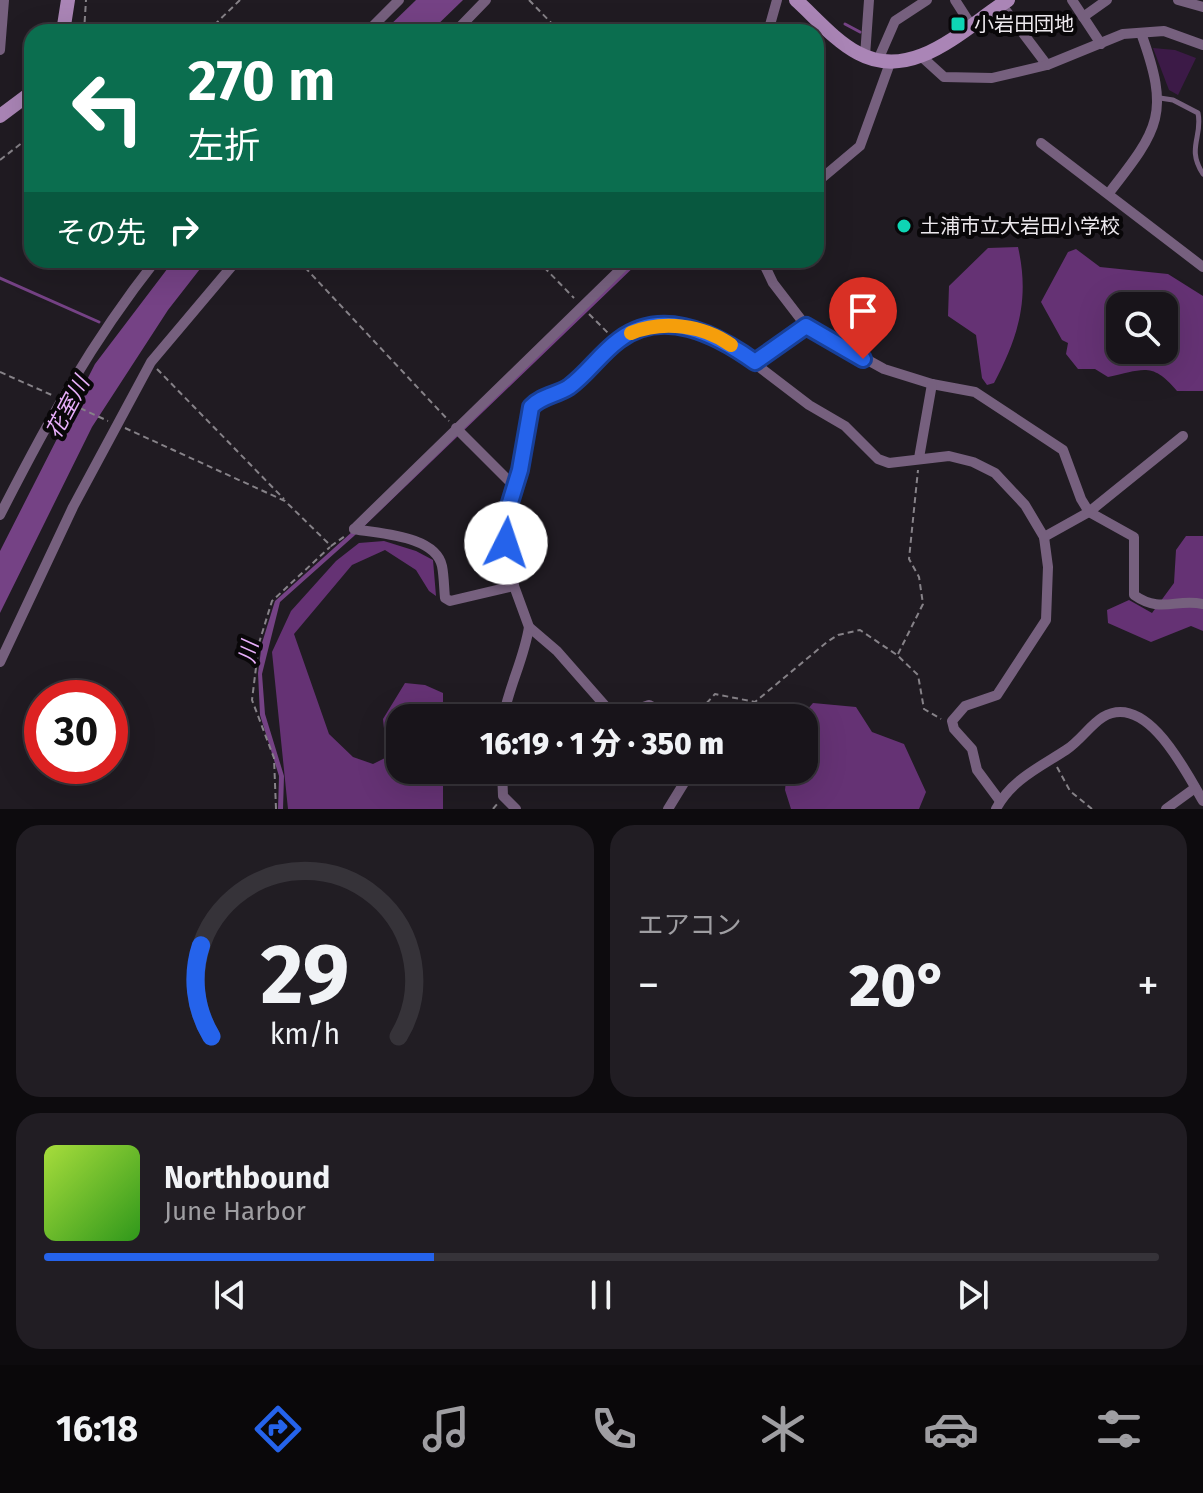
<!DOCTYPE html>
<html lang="ja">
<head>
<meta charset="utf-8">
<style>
	body { margin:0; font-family:"Fira Sans","Noto Sans JP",sans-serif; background:#211d23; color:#f1f3f6; height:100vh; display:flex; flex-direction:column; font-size:30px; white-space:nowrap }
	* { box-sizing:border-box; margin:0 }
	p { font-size:26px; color:#9f9ea2 }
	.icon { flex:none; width:44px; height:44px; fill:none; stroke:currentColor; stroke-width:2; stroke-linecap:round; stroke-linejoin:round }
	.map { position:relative; height:809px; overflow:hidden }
	.drawer { display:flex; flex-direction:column; gap:16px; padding:16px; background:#0d0b0e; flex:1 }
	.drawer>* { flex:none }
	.banner { position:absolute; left:24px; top:24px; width:800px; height:244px; border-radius:24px; box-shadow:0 8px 32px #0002,0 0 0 2px #363339; background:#0b6e4f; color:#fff; overflow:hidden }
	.fabs { position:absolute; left:1106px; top:292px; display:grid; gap:16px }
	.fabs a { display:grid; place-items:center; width:72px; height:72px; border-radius:16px; background:#18141a; box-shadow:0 8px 32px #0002,0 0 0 2px #363339; font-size:40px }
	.speed { position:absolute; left:24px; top:680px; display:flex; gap:16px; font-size:40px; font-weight:700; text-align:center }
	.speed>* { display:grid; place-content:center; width:104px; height:104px; border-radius:50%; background:#18141a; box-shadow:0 8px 32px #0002,0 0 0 2px #363339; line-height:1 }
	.speed .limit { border:12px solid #d22; background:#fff; color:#111 }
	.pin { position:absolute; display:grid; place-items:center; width:68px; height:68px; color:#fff; margin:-82px -34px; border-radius:50% 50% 50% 0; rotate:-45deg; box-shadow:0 0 8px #0007 }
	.pin .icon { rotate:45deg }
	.me { position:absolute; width:88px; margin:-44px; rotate:4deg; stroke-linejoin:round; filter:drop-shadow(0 0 6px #0008) }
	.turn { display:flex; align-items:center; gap:28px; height:168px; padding:0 32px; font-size:36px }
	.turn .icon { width:104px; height:104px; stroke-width:2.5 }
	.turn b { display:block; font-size:56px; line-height:68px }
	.then { display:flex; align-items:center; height:76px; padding:0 32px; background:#0003; gap:16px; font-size:30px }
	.big { font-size:60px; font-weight:800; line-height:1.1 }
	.drawer .widget { flex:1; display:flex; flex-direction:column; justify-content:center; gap:12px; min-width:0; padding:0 28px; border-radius:24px; background:#211d23 }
	.drawer .dial { align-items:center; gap:0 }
	.dial svg { height:208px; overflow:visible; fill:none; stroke:#363339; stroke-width:7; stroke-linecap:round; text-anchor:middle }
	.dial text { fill:#f1f3f6; stroke:none }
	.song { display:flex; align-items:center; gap:24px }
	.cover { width:96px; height:96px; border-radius:12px; background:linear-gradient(135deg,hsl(80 70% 55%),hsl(110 70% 35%)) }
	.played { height:8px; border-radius:4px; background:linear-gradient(90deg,#2563eb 35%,#363339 35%) }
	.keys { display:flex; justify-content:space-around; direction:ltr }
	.heat { display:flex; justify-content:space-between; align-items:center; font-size:44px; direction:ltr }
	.drawer .tiles { flex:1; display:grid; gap:16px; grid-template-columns:1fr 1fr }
	.widget:last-child { grid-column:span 2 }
	.trip { position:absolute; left:386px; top:704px; width:432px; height:80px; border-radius:24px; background:#18141a; box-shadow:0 8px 32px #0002,0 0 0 2px #363339; font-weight:800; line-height:80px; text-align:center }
	.dock { display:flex; height:128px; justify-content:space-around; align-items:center; background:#0a080a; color:#9f9ea2 }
	.dock .icon { width:56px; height:56px }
	.dock .selected { color:#2563eb }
	.dock b { font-size:36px; color:#f1f3f6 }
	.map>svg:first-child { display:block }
	.green { fill:#3c1a47 }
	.forest { fill:#653274; fill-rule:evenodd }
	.water { fill:#754285 }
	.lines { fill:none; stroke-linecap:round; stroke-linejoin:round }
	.stream { stroke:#754285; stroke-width:3 }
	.path { stroke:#868288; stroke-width:2; stroke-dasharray:6 4; stroke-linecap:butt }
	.lane { stroke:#76607e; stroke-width:5 }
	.street { stroke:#76607e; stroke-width:10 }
	.secondary { stroke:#aa85b6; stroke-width:14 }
	.route-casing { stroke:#184099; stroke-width:20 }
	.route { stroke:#2563eb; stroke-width:14 }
	.slow { stroke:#f59e0b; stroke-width:14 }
	.poi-dot { fill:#0ed5b4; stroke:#090709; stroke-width:3 }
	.labels { text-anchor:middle; stroke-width:8; stroke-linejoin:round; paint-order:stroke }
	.poi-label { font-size:20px; fill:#ece8ed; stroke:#090709; text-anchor:start }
	.water-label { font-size:22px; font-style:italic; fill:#e8affb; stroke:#090709 }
</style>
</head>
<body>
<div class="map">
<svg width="1203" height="809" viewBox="0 0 1203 809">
	<rect width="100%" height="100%" fill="#201b22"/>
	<polygon class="green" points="1153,48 1175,50 1196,58 1178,95 1169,90"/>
	<g class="forest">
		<path d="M1018,247C1030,300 1018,337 994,383L987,385L982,378L976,335L948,316L949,286L988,248Z"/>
		<path d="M1076,249L1100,267L1168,274L1203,296V391H1177C1152,361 1143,370 1108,377L1095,369H1078L1066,354L1068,343L1062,340L1041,302L1068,252ZM1164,306V350H1120V306Z"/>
		<polygon points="1186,536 1203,536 1203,631 1191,626 1151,642 1108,623 1107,610 1129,600 1152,613 1174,583 1176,550"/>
		<polygon points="384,541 416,551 433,560 436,596 429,591 416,570 385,550 352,565 294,634 329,734 353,757 373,764 387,757 383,719 405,683 425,685 443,693 443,718 400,718 400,770 443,770 443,809 288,809 272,652 291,611 336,561 359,543"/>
		<polygon points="813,703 856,707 872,732 904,744 926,792 919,809 791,809 785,790 787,770 804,770 804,718 800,718"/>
	</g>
	<g class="water">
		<polygon points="416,0 463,0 430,32 383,32"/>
		<polygon points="174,260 207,260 168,310 92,427 0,613 0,551 95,364"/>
		<polygon points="634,260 641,260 354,536 280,602 262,674 265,714 284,776 283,809 278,809 279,776 260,715 258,673 262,643 275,601 353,531"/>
	</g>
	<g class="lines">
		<g class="stream">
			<polyline points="845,24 860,32"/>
			<polyline points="0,278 99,322"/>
		</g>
		<g class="path">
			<polyline points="529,0 560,32"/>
			<polyline points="84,32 86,0"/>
			<polyline points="207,32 240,0"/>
			<polyline points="0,160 32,135"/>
			<polyline points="298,260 449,421"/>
			<polyline points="537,260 574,298"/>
			<polyline points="589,314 610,335"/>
			<polyline points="157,369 284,499"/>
			<polyline points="0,372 54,396"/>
			<polyline points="71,404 108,421"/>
			<polyline points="125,428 285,501 331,546 345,536"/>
			<polyline points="898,654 923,604 919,577 909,559 918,470"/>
			<polyline points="693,718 715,694 755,702 827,642 838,635 860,630 897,655 918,675 924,709 941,719"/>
			<polyline points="1057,767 1070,791 1092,809"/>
			<polyline points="276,809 274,758 252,700 259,643 272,601 330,547"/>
			<polyline points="493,809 498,803"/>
		</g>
		<path class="lane" d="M1160,98L1173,100L1198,113C1203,137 1186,148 1203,174"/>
		<g class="street">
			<polyline points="955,0 971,25"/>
			<polyline points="1072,0 1101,44"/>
			<polyline points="1178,0 1203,7"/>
			<polyline points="1001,4 1047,65"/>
			<polyline points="1083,17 1107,0"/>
			<polyline points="367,32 399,0"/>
			<polyline points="455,32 486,0"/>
			<polyline points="768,32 777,0"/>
			<polyline points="0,50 4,0"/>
			<polyline points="865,56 869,0"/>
			<polyline points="922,57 944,77 992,78 1047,65 1123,34 1164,31 1203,45"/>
			<polyline points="878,60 895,21 927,0"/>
			<polyline points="1041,143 1203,267"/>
			<polyline points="816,183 860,146 890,63"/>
			<path d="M1109,193C1160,128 1170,113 1141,33"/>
			<path d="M762,260L773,283L806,326L884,369L932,384L975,392L1063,450L1081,499L1089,512L1134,537V595C1161,614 1176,598 1203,604"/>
			<polyline points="755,362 806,326"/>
			<polyline points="456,428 514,486"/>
			<polyline points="919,458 932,384"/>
			<path d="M0,515C48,421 90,344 156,260"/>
			<polyline points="354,529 630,260"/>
			<path d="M354,529C379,534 435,535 442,566C444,576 444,588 445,598L450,601L514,586"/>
			<polyline points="1044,537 1089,512 1183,436"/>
			<polyline points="0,662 73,507 151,362 237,260"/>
			<path d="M503,718C509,686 524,659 529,627"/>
			<polyline points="673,718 649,705 615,717 557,651 529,627 514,586 504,522 520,470 531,407 568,388 628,334 647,326 678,326 720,337 809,405 845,426 878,459 889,463 949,456 973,462 995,473 1025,505 1044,537 1048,567 1046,620 997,695 965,706 952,721 954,729 972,749 977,770 1000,801"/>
			<polyline points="502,770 503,796 516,809"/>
			<polyline points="668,809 692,770"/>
			<path d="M996,809C1011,780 1040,767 1066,750C1080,741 1090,725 1103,717C1147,691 1187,774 1203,801"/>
			<polyline points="1166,809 1195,788"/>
		</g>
		<g class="secondary">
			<path d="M796,0C815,17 835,41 858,53C913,83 964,28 1008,0"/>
			<polyline points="63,32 68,0"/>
			<polyline points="0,116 32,92"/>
		</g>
	</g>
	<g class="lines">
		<defs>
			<path id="route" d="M506,543L504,522L520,470L531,407C541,396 557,395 569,387C587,374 600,354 619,340C663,307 716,334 755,362L806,326L863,359"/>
		</defs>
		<use href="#route" class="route-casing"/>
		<use href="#route" class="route"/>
		<path class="slow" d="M631,333C663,320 703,325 731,345"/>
	</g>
	<g class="poi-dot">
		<rect x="950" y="16" width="16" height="16" rx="4"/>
		<circle cx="904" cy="226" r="8"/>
	</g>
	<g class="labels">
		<g class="poi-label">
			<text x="974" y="31">小岩田団地</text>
			<text x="920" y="233">土浦市立大岩田小学校</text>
		</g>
		<g class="water-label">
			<text transform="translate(67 407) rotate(-62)" y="8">花室川</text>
			<text transform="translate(248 652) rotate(-80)" y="8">川</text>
		</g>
	</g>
</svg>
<div class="fabs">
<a><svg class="icon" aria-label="search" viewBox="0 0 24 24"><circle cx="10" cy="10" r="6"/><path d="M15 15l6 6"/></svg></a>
</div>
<div class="speed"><div class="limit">30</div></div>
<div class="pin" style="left:863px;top:359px;background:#d93025"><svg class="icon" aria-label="arrive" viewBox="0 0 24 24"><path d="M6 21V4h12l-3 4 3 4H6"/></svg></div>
<svg class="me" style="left:506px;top:543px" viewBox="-20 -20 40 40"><circle r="19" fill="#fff"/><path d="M0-13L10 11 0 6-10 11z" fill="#2563eb"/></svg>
<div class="trip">16:19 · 1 分 · 350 m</div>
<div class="banner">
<div class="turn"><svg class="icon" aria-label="left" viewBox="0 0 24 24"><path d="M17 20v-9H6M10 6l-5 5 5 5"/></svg><div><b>270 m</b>左折</div></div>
<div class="then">その先<svg class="icon" aria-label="right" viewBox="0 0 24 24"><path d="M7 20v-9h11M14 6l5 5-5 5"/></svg></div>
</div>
</div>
<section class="drawer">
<div class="tiles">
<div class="widget dial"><svg viewBox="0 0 100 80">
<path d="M14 69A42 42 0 1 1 86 69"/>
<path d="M14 69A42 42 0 0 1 10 34" stroke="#2563eb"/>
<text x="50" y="56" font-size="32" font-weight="700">29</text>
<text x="50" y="72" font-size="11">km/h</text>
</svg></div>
<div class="widget"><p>エアコン</p>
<div class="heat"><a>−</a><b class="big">20°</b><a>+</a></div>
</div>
<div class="widget">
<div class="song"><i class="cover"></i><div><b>Northbound</b><p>June Harbor</p></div></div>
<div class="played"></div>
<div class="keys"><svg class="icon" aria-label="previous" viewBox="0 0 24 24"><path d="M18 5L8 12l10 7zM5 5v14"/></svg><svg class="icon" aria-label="pause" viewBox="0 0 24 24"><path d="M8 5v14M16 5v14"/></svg><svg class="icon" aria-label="next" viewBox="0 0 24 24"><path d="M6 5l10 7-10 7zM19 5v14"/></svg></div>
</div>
</div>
</section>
<nav class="dock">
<b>16:18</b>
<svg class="icon selected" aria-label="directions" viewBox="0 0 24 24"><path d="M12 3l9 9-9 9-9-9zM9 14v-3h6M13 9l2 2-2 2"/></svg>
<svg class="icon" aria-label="music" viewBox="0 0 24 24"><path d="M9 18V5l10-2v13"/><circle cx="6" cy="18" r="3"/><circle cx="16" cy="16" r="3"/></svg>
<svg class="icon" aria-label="phone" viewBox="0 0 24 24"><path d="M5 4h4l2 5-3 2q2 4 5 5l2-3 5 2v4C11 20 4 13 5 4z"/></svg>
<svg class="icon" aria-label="climate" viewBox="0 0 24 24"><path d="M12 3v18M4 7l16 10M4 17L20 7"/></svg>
<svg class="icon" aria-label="car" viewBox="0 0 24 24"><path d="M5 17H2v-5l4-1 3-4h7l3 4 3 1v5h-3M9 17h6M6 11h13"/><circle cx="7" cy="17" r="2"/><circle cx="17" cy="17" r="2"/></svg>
<svg class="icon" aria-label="filters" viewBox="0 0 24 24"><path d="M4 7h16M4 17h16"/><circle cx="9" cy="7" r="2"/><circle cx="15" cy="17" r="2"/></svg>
</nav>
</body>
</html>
